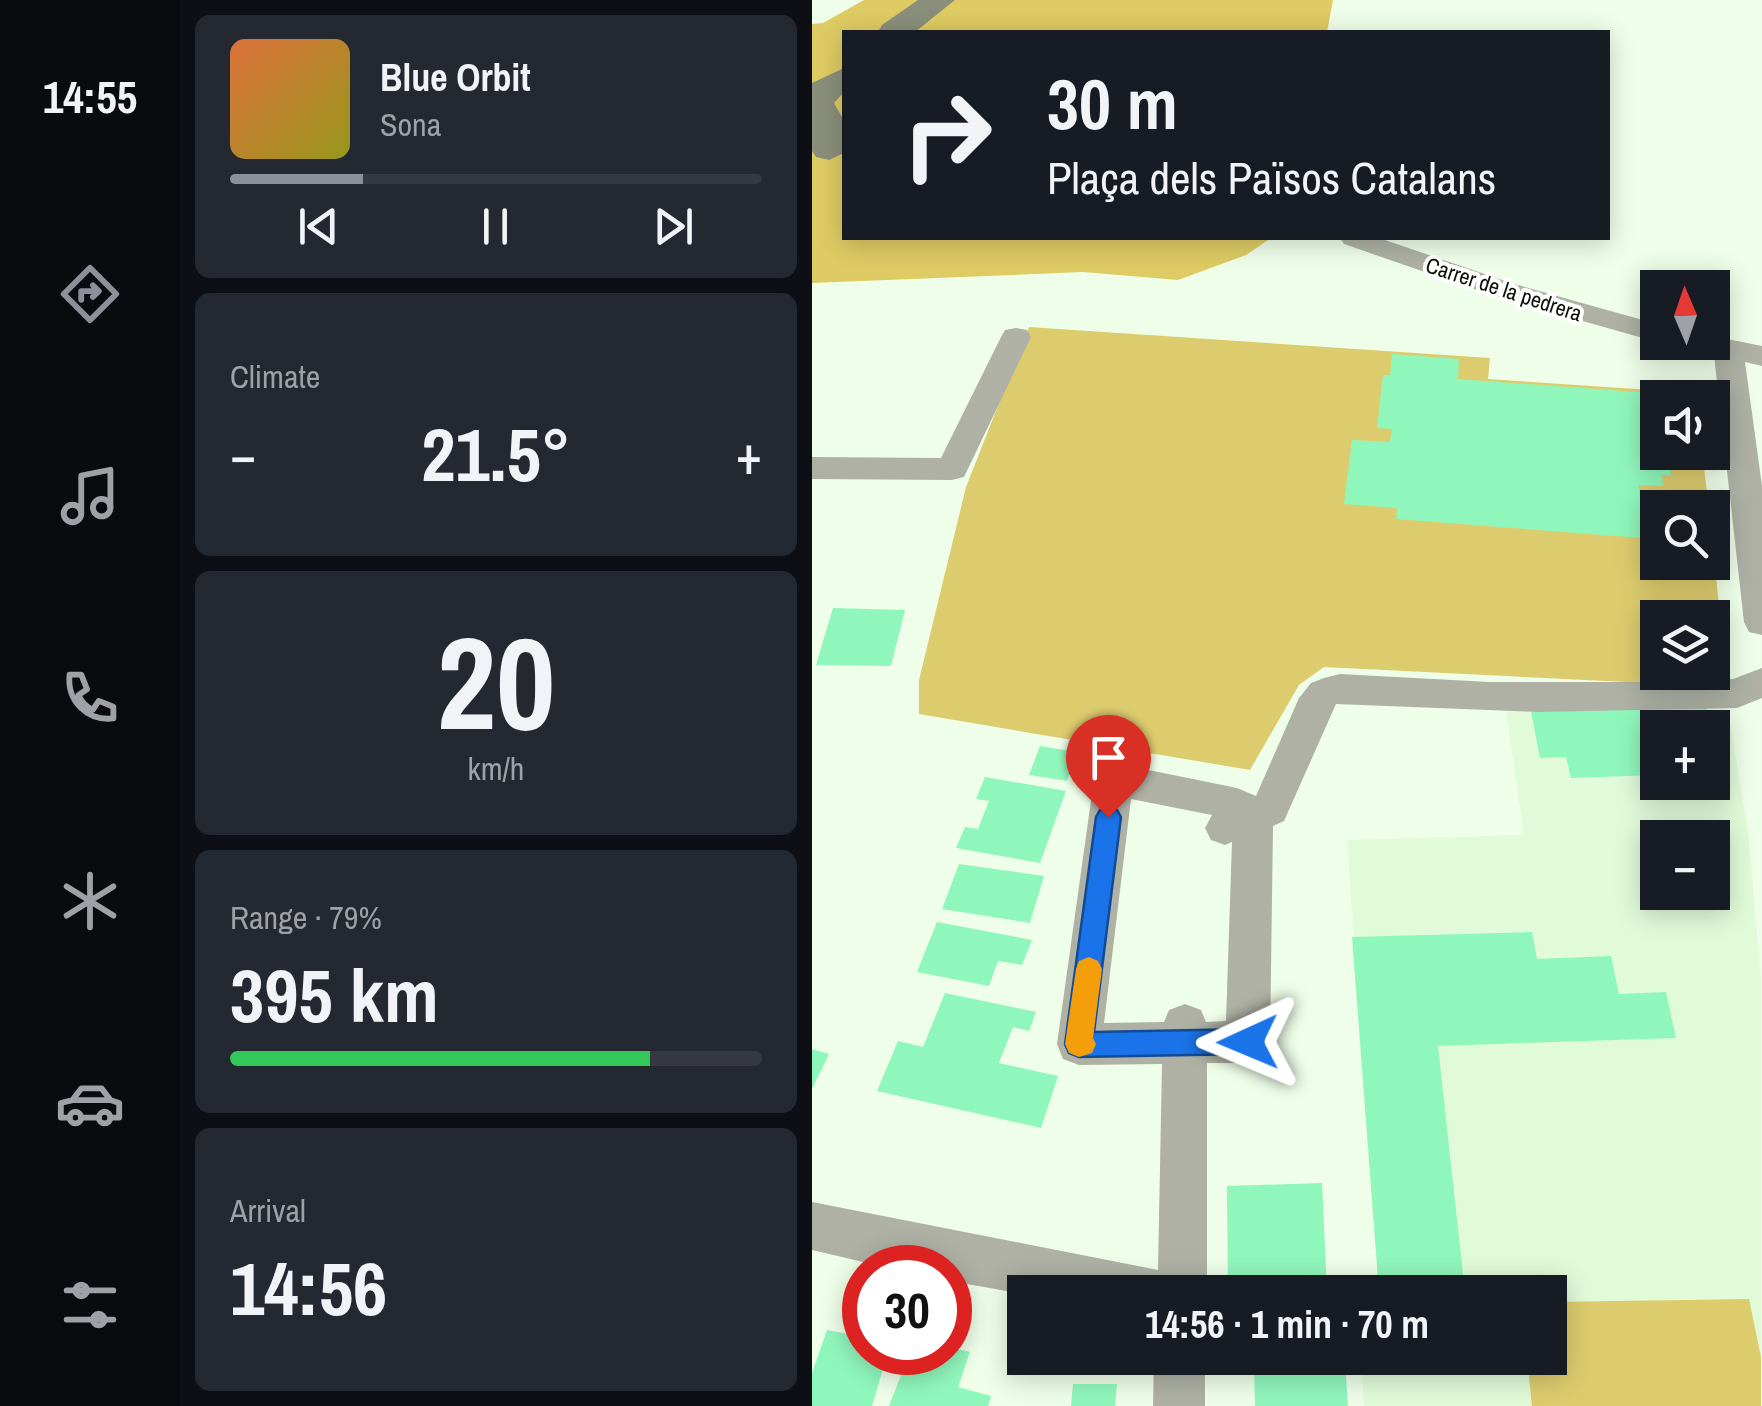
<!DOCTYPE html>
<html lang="en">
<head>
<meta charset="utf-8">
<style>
	body { margin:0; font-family:"Archivo Narrow",sans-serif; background:#242831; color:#f1f3f6; height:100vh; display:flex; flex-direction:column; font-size:38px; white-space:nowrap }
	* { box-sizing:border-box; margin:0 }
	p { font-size:32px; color:#9ea1a6 }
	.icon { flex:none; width:55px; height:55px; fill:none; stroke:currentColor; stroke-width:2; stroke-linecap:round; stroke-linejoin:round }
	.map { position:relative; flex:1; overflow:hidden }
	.panel { display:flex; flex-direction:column; gap:15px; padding:15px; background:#0d0f14; width:632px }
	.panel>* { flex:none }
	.guide { position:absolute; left:30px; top:30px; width:768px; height:210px; border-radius:0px; box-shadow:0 5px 25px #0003; background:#171b24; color:#f1f3f6; overflow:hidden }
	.needle { width:65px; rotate:358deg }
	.tools { position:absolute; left:828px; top:270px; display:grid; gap:20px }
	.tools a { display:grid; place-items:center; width:90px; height:90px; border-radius:0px; background:#171b24; box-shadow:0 5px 25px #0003; font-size:50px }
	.speed { position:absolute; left:30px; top:1245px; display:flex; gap:20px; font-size:50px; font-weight:700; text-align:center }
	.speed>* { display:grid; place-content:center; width:130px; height:130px; border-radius:50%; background:#171b24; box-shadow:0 5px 25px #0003; line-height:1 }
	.speed .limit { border:15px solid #d22; background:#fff; color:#111 }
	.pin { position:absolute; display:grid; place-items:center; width:85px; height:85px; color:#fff; margin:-102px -42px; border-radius:50% 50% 50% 0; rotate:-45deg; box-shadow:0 0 10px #0007 }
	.pin .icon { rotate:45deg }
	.me { position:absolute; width:110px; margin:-55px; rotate:269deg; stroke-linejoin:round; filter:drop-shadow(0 0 8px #0008) }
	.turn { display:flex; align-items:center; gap:35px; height:210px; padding:0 40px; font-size:45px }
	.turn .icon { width:130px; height:130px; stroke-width:2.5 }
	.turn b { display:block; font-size:70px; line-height:85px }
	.big { font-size:75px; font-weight:700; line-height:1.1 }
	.panel .card { flex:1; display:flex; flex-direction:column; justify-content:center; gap:15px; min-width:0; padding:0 35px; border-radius:15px; background:#242831 }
	.panel .dial { align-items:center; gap:0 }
	.dial b { font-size:130px; line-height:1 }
	.song { display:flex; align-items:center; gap:30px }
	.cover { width:120px; height:120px; border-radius:15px; background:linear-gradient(135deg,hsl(20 70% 55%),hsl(60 70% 35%)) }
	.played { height:10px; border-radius:5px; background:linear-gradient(90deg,#8c9099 25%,#363941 25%) }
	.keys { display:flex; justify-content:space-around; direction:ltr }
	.heat { display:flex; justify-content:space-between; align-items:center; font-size:55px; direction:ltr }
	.charge { height:15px; border-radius:8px; background:linear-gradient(90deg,#34c759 79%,#363941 0) }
	.trip { position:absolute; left:195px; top:1275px; width:560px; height:100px; border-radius:0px; background:#171b24; box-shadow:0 5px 25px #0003; font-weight:700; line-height:100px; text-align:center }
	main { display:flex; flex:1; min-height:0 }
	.menu { display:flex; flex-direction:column; width:180px; justify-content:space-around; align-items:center; background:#090b0e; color:#9ea1a6 }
	.menu .icon { width:70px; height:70px }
	.menu .active { color:#8c9099 }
	.menu b { font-size:45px; color:#f1f3f6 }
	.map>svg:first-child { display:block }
	.built { fill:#e1fbd9; fill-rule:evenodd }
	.green { fill:#ddcc6e; fill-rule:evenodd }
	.forest { fill:#decb63 }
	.building { fill:#90f7bc }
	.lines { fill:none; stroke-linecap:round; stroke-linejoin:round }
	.street { fill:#aeb1a4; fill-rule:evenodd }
	.secondary { fill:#8a8f7b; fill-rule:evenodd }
	.route { fill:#1a73e8; stroke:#114b97; stroke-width:2.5 }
	.slow { fill:#f59e0b }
	.labels { text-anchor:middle; stroke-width:8; stroke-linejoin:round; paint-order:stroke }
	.far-street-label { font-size:22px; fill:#0b1108; stroke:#fff }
</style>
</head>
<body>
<main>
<nav class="menu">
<b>14:55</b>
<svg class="icon active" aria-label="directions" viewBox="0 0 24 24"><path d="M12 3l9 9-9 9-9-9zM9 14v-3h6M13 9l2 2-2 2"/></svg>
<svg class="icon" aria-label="music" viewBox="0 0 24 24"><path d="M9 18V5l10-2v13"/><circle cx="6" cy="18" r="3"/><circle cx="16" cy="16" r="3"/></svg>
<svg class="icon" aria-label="phone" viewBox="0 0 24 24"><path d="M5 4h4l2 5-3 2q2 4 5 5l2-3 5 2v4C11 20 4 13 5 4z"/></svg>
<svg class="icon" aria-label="climate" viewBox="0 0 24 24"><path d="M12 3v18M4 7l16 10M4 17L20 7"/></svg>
<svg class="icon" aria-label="car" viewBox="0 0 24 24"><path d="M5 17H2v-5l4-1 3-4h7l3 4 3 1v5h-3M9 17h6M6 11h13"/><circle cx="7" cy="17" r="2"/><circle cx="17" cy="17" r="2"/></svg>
<svg class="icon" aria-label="filters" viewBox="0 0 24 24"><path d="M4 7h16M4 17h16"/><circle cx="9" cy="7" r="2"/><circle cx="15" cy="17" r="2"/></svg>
</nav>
<section class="panel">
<div class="card">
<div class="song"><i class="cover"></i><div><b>Blue Orbit</b><p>Sona</p></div></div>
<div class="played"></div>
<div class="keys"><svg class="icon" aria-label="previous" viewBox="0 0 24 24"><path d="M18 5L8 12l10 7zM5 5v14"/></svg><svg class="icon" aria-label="pause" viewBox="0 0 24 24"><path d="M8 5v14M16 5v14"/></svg><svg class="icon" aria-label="next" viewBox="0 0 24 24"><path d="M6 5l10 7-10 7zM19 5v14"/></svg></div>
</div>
<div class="card"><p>Climate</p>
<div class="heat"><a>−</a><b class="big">21.5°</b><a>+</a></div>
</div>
<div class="card dial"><b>20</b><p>km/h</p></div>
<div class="card"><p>Range · 79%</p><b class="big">395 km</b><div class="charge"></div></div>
<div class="card"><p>Arrival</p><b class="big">14:56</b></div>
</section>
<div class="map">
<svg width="950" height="1406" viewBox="0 0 950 1406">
	<rect width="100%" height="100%" fill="#eefee8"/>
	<path class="built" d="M914,697L936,832L949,978V1406H552L549,1358H738V1292H567L535,840L712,835L693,703ZM845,728H900V782H845ZM845,838H900V892H845Z"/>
	<g class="green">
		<path d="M217,327L678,358L676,379L884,393V397L845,398V452L890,453L897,507L845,508V562H900V540L916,687L512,667L487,685L438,770L107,714V680L154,487ZM845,618H900V672H845Z"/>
		<polygon points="937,1299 949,1357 949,1406 720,1406 715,1358 738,1358 738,1302"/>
	</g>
	<polygon class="forest" points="52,0 521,0 515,32 32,32 32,238 459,238 434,255 366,280 271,272 0,283 0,24 11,23"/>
	<g class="building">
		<polygon points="580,354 647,359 646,379 839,393 845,452 858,452 859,476 850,475 851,486 827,485 830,538 584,519 585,508 532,504 540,440 578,442 580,429 565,428 571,375 578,375"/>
		<polygon points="21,608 93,610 79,666 4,665"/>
		<polygon points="894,706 900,728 845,728 845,775 759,778 754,757 728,758 719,712"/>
		<polygon points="900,730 901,730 913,773 900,774"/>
		<polygon points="228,746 265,752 255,781 217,775"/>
		<polygon points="173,777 254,791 228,863 144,848 153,827 166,829 177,801 164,799"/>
		<polygon points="147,864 232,876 218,923 130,909"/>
		<polygon points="125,922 220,940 210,965 186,961 177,986 105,972"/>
		<polygon points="720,932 725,959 799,956 807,994 854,992 864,1038 626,1046 653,1292 567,1292 540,937"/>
		<polygon points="133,993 224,1012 217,1031 201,1027 187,1063 246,1076 229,1128 65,1091 86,1041 111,1047"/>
		<polygon points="0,1049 17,1054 0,1089"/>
		<polygon points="510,1183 515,1292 416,1292 415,1186"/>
		<polygon points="15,1330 52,1337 52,1352 76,1352 60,1406 0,1406 0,1373"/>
		<polygon points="138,1347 158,1352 146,1387 179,1396 176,1406 77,1406 98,1352 138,1352"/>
		<polygon points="533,1362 536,1406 443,1406 442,1366"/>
		<polygon points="261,1384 305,1384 303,1406 259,1406"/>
	</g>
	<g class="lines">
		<g class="street">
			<polygon points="528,238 567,238 702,284 845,324 845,342 682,296 532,244"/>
			<polygon points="204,328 215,330 219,337 152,477 140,480 0,479 0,457 129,458 189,337 193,330"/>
			<polygon points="900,336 950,346 950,366 933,362 950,486 950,635 937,632 932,622 902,355 873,349 869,342 900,342"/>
			<path d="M950,668V698L925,708L726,712L524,704L472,821L461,826L458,1042L452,1057L436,1063H395V1292L212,1294L138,1281V1268H77L0,1250V1202L346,1270L350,1064L267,1065L251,1059L245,1044L282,779L288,768L302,763L425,788L444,796L487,698L499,683L512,678L528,674L677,682H824L921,679ZM319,799L400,815L393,828L399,840L413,845L420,842L414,1021L394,1022L389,1010L373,1004L357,1010L352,1022L292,1023Z"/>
			<polygon points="342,1358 393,1358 393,1406 341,1406"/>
		</g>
		<g class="secondary">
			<polygon points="106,0 143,0 103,32 66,32 70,25"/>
			<polygon points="32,68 32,92 22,103 30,117 32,153 17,160 4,157 0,151 0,83"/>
		</g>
	</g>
	<polygon class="route" points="296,807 305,810 309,817 282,1032 436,1029 446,1033 450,1042 446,1050 436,1054 267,1057 257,1053 253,1044 284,817 288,810"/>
	<polygon class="slow" points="277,957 286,961 290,969 281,1038 284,1044 280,1053 267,1057 257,1053 253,1044 264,969 267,961"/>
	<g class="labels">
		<g class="far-street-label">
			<text transform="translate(692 289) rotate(18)" y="8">Carrer de la pedrera</text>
		</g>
	</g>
</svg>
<div class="tools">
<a><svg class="needle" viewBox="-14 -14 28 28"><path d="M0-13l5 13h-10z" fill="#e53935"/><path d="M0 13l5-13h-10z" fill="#9ea1a6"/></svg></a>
<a><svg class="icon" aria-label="sound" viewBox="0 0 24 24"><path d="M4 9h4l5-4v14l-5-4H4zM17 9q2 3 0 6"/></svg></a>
<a><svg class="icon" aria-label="search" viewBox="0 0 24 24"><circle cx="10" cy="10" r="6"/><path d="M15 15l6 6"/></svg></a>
<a><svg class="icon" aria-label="layers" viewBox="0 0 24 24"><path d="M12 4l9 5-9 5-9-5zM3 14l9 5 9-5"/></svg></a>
<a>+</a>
<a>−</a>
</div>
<div class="speed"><div class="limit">30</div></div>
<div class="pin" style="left:296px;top:817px;background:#d93025"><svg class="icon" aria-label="arrive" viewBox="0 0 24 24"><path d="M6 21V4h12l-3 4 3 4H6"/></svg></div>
<svg class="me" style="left:436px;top:1042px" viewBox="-20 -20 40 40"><path d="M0-17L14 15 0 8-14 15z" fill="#1a73e8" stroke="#fff" stroke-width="4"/></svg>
<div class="trip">14:56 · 1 min · 70 m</div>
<div class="guide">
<div class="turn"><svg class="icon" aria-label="right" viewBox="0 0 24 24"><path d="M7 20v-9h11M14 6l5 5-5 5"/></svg><div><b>30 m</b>Plaça dels Països Catalans</div></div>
</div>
</div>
</main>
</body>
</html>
